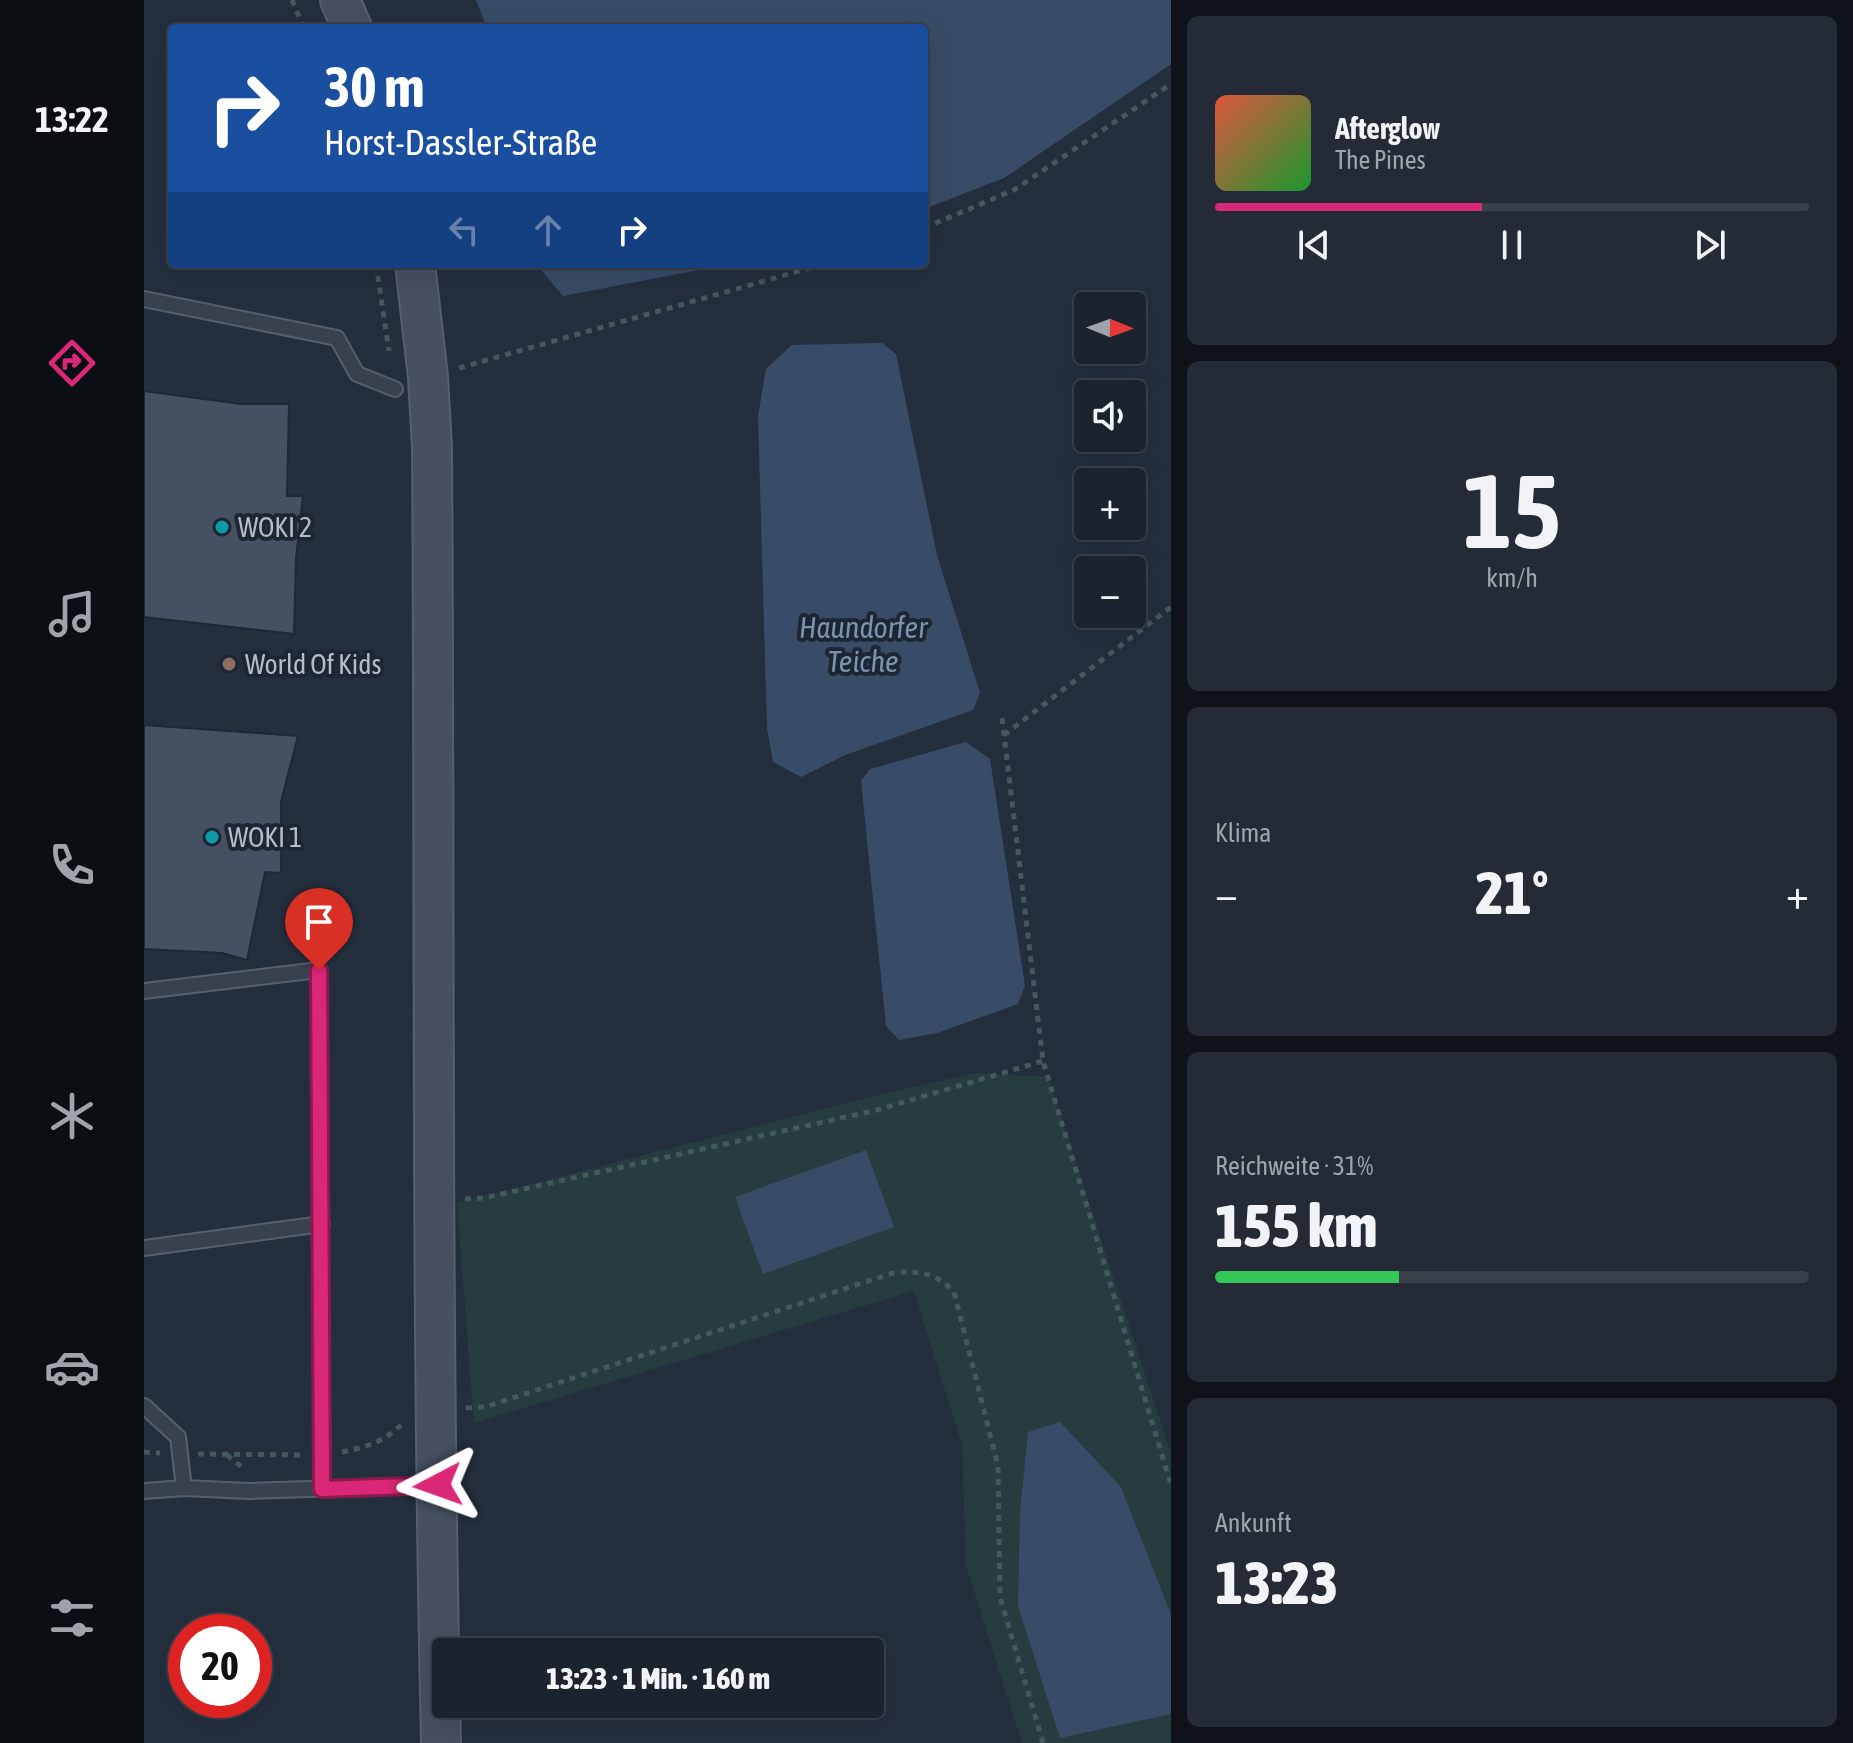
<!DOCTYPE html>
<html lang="de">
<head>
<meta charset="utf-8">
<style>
	body { margin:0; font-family:"Asap Condensed",sans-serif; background:#242b36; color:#f1f3f6; height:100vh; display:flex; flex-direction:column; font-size:30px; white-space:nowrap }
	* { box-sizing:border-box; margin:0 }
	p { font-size:26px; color:#a0a4aa }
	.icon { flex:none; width:44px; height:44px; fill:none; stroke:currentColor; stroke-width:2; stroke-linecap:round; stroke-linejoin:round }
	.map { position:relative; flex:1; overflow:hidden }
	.drawer { display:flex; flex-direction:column; gap:16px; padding:16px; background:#0f1319; width:682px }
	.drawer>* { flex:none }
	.top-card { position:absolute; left:24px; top:24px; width:760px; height:244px; border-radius:8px; box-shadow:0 8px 32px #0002,0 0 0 2px #39404a; background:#1a4fa0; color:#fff; overflow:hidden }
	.needle { width:52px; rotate:91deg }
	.tools { position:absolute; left:930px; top:292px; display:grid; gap:16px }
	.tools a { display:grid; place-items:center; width:72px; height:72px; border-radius:8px; background:#1b232e; box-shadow:0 8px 32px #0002,0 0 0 2px #39404a; font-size:40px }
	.speed { position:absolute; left:24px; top:1614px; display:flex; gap:16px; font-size:40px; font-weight:700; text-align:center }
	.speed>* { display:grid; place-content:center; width:104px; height:104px; border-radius:50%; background:#1b232e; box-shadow:0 8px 32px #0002,0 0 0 2px #39404a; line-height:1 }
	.speed .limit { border:12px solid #d22; background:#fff; color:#111 }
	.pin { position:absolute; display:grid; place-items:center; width:68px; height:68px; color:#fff; margin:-82px -34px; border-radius:50% 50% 50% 0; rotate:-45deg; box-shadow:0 0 8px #0007 }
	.pin .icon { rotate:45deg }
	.me { position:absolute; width:88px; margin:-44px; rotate:266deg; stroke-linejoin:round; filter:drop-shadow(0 0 6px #0008) }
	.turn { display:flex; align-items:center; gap:28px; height:168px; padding:0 24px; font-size:36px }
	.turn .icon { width:104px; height:104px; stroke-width:2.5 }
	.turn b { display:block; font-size:56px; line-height:68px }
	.lanes { display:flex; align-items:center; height:76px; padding:0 24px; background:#0003; justify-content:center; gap:40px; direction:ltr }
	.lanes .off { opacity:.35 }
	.big { font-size:60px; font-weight:800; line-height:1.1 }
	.drawer .tile { flex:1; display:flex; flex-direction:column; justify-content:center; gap:12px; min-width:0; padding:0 28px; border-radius:12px; background:#242b36 }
	.drawer .dial { align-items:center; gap:0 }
	.dial b { font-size:104px; line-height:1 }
	.song { display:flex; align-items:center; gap:24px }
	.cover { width:96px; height:96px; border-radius:12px; background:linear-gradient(135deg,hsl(10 70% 55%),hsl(130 70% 35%)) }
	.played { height:8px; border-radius:4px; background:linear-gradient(90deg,#db2777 45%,#39404a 45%) }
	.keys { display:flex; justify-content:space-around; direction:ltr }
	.heat { display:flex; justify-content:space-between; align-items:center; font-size:44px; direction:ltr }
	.charge { height:12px; border-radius:6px; background:linear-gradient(90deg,#34c759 31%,#39404a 0) }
	.trip { position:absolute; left:288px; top:1638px; width:452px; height:80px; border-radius:8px; background:#1b232e; box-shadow:0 8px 32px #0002,0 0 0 2px #39404a; font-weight:800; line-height:80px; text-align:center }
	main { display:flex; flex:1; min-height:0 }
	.tab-bar { display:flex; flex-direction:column; width:144px; justify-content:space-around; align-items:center; background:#0b0e12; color:#a0a4aa }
	.tab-bar .icon { width:56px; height:56px }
	.tab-bar .current { color:#db2777 }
	.tab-bar b { font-size:36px; color:#f1f3f6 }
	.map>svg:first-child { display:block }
	.green { fill:#263c3f }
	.water { fill:#394c67 }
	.building { fill:#455162; stroke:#1f2835; stroke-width:2 }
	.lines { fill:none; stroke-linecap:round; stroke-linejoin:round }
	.lane-casing { stroke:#565f6c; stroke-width:18 }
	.secondary-casing { stroke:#565f6c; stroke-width:42 }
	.path { stroke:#44595c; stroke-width:5; stroke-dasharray:6 6; stroke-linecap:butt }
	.lane { stroke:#38414e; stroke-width:14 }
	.secondary { stroke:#465061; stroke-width:38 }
	.route-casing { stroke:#8e194d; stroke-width:20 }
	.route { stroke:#db2777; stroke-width:14 }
	.culture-dot { fill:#0f9aa8; stroke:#1d2633; stroke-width:3 }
	.education-dot { fill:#8d6e63; stroke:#1d2633; stroke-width:3 }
	.labels { text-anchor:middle; stroke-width:8; stroke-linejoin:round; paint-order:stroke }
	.poi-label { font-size:28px; fill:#b4bcc9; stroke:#1d2633; text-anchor:start }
	.water-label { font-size:30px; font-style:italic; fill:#7c92b1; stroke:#1d2633 }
</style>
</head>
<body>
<main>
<nav class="tab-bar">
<b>13:22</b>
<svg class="icon current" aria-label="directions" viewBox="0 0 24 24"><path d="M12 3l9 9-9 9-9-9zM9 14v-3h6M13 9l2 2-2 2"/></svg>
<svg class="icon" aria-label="music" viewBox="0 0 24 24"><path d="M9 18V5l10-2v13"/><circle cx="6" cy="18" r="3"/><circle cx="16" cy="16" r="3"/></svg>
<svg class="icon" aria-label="phone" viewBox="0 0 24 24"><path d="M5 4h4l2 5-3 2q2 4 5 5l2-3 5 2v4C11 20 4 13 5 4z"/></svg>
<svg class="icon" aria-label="climate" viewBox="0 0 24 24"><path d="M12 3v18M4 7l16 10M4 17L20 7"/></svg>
<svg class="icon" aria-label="car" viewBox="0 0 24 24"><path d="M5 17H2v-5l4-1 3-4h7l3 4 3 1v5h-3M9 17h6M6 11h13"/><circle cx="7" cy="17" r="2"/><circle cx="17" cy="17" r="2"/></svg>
<svg class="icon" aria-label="filters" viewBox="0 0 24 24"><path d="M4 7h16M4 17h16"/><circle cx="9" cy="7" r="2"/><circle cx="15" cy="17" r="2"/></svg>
</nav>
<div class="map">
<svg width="1027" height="1743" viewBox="0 0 1027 1743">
	<rect width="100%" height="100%" fill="#242f3e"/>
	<polygon class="green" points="831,1073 904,1077 1027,1453 1027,1743 878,1743 822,1566 818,1445 770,1291 330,1423 313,1203 734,1095"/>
	<g class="water">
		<polygon points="332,0 1027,0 1027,64 860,178 780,209 780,28 343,28"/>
		<polygon points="395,264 586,264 419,296 397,270"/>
		<polygon points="738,343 752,354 793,555 836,693 829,710 701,755 657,777 629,762 623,728 614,416 622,369 648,345"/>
		<polygon points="822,742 846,759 881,986 874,1004 793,1033 755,1040 742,1026 717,781 726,769"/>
		<polygon points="722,1150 750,1227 619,1274 591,1197"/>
		<polygon points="916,1422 977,1487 1027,1615 1027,1714 916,1738 874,1606 876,1512 884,1432"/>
	</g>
	<g class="building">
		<polygon points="0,391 97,404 145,404 143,496 159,496 152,558 150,634 0,617"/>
		<polygon points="0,725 154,736 137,802 137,873 121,872 103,960 78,953 0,949"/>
	</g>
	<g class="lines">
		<defs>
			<g id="lane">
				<polyline points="0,299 193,338 213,374 251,389"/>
				<polyline points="0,991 175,970 178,1489"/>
				<polyline points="0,1248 178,1224"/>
				<polyline points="0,1406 34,1437 40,1488"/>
				<polyline points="0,1491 40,1488 105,1491 290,1485"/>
			</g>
			<g id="secondary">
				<polyline points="196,0 208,28"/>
				<path d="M271,264L284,377L288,447C291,879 287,1311 297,1743"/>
			</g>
		</defs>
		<use href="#lane" class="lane-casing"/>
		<use href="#secondary" class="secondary-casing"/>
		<g class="path">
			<polyline points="148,0 160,28"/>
			<polyline points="780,228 870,190 1027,84"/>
			<polyline points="232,264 245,351"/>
			<polyline points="315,368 680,264"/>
			<polyline points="858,718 899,1061 1027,1485"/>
			<polyline points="860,735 1027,607"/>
			<polyline points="321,1199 340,1198 733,1110 899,1061"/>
			<path d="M322,1408L341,1407L752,1272C780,1272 790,1272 810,1292L854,1466L856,1597L899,1743"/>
			<polyline points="0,1452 16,1453"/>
			<path d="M198,1452C224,1447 241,1441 259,1423"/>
			<polyline points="54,1454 160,1455"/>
			<polyline points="83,1455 100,1469"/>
		</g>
		<use href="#lane" class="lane"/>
		<use href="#secondary" class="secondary"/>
	</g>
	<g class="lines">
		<defs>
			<polyline id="route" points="175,970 178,1489 294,1485"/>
		</defs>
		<use href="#route" class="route-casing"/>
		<use href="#route" class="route"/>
	</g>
	<g class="culture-dot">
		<circle cx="78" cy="527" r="8"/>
		<circle cx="68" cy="837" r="8"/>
	</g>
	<circle class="education-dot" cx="85" cy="664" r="8"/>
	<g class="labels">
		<g class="poi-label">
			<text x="94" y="537">WOKI 2</text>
			<text x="101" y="674">World Of Kids</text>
			<text x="84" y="847">WOKI 1</text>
		</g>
		<g class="water-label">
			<text x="719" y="638">Haundorfer<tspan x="719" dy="34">Teiche</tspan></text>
		</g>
	</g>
</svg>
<div class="tools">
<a><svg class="needle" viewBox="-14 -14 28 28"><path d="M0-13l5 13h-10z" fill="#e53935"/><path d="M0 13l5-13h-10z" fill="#a0a4aa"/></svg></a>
<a><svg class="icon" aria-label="sound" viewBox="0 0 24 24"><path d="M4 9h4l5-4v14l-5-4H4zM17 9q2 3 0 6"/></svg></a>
<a>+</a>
<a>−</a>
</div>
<div class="speed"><div class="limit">20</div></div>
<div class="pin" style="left:175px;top:970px;background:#d93025"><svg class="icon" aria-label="arrive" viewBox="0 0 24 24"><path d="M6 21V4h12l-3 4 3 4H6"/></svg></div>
<svg class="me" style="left:294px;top:1485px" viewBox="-20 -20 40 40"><path d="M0-17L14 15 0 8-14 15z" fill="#db2777" stroke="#fff" stroke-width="4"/></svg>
<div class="trip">13:23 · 1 Min. · 160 m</div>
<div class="top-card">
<div class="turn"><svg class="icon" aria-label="right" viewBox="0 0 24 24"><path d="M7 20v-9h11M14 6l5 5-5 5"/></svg><div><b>30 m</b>Horst-Dassler-Straße</div></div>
<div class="lanes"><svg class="icon off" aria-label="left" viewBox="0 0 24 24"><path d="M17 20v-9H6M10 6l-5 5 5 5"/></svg><svg class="icon off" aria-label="ahead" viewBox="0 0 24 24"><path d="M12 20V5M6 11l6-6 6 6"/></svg><svg class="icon" aria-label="right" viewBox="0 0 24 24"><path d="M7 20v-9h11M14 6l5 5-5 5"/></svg></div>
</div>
</div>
<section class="drawer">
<div class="tile">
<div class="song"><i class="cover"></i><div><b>Afterglow</b><p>The Pines</p></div></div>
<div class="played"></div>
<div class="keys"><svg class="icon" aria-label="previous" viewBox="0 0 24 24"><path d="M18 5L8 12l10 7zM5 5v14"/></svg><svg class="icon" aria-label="pause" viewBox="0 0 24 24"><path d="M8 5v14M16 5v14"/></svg><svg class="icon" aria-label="next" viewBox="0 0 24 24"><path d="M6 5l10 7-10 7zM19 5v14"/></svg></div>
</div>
<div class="tile dial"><b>15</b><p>km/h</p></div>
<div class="tile"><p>Klima</p>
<div class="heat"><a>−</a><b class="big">21°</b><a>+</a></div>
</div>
<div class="tile"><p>Reichweite · 31%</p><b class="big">155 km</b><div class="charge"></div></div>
<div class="tile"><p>Ankunft</p><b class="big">13:23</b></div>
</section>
</main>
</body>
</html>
